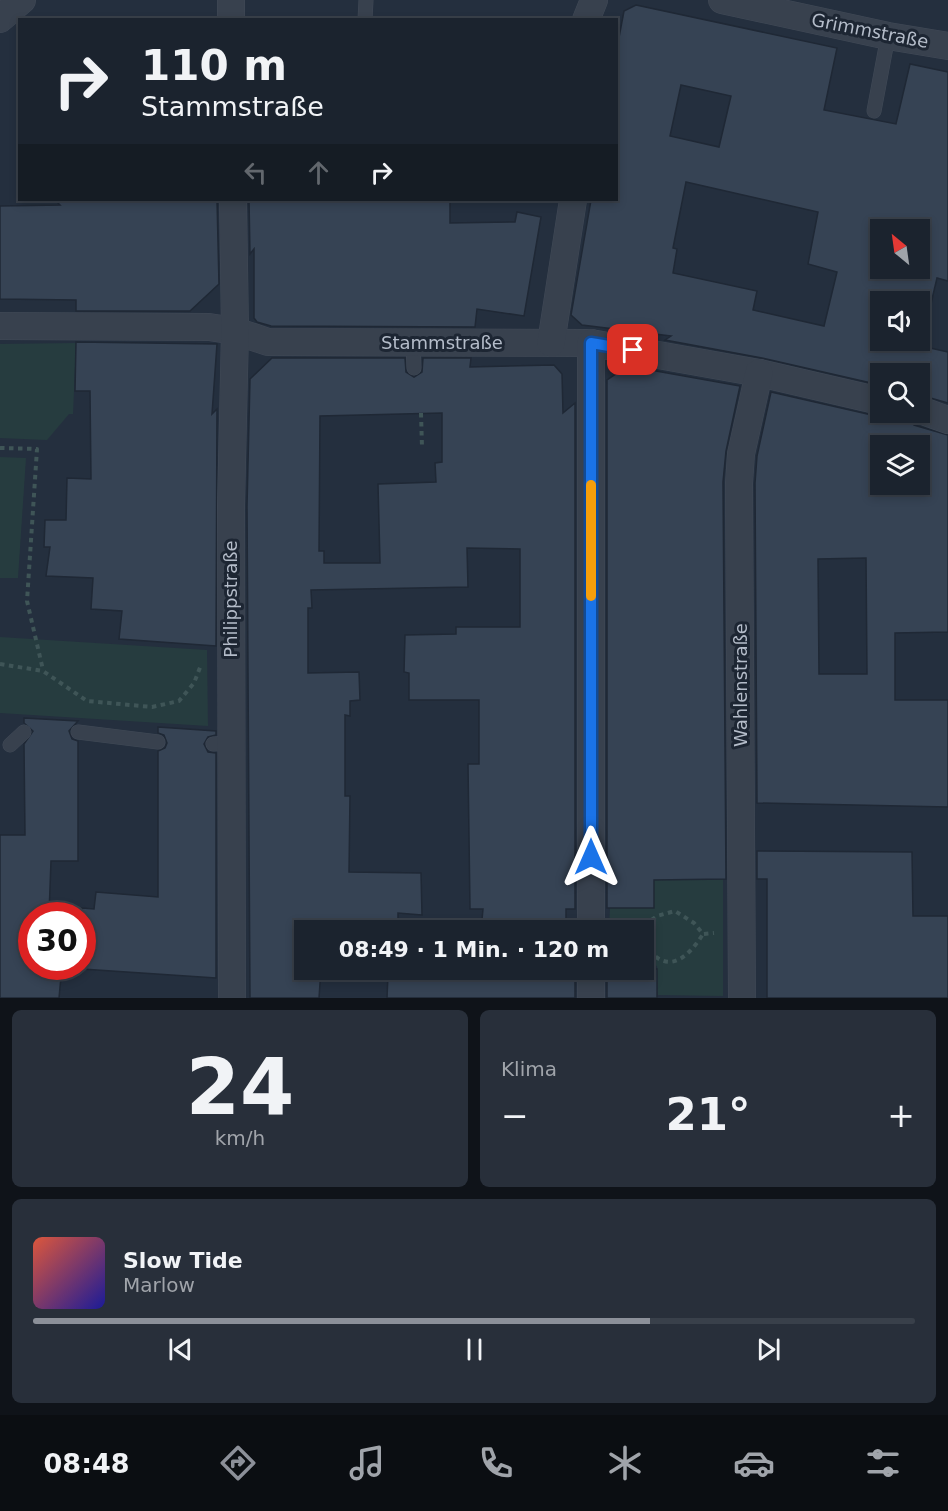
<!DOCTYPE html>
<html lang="de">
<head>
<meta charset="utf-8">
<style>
	body { margin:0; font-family:"DejaVu Sans",sans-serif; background:#282f3a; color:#f1f3f6; height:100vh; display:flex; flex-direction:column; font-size:22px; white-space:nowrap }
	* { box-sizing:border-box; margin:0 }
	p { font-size:20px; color:#a0a4aa }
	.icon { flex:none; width:33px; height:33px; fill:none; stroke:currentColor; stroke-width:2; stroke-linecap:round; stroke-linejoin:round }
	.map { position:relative; height:998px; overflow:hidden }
	.drawer { display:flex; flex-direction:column; gap:12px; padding:12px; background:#0f1319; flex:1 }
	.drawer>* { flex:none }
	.guide { position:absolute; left:18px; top:18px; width:600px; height:183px; border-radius:0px; box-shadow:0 3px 9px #0003,0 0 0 2px #39404a; background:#1b232e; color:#f1f3f6; overflow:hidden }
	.needle { width:39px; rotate:331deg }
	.buttons { position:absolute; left:870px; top:219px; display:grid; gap:12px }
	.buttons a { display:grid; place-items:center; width:60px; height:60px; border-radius:0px; background:#1b232e; box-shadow:0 3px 9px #0003,0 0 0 2px #39404a; font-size:30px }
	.speed { position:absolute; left:18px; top:902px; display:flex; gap:12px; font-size:30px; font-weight:700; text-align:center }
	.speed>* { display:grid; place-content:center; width:78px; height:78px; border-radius:50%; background:#1b232e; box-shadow:0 3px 9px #0003,0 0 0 2px #39404a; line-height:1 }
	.speed .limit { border:9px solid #d22; background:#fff; color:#111 }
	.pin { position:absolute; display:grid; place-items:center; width:51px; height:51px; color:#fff; margin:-26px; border-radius:12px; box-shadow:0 3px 9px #0006 }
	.me { position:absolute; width:66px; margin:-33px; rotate:0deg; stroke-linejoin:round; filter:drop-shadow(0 0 4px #0008) }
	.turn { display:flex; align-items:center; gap:21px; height:126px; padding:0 24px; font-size:27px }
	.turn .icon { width:78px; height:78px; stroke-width:2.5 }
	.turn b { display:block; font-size:42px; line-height:51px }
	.lanes { display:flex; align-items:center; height:57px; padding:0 24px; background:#0003; justify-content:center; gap:30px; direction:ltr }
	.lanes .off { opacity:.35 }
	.big { font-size:45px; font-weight:700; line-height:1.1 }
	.drawer .card { flex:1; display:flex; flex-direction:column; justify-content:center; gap:9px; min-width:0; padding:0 21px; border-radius:9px; background:#282f3a }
	.drawer .dial { align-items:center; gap:0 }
	.dial b { font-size:78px; line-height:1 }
	.song { display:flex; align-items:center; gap:18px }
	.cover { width:72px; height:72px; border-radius:9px; background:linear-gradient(135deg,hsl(10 70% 55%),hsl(240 70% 35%)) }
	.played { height:6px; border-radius:3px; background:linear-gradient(90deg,#8c9099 70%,#39404a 70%) }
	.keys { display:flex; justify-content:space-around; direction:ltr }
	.heat { display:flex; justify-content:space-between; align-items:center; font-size:33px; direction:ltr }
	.drawer .tiles { flex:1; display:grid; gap:12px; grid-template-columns:1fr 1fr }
	.card:last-child { grid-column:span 2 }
	.trip { position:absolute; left:294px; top:920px; width:360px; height:60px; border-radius:0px; background:#1b232e; box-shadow:0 3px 9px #0003,0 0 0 2px #39404a; font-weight:700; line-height:60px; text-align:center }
	.tabs { display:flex; height:96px; justify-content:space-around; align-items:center; background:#0b0e12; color:#a0a4aa }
	.tabs .icon { width:42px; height:42px }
	.tabs .active { color:#8c9099 }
	.tabs b { font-size:27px; color:#f1f3f6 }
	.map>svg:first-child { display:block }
	.green { fill:#263c3f }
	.building { fill:#364354; stroke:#1f2835; stroke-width:1.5; fill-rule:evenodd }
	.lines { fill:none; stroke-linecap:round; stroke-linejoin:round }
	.service-casing { stroke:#414a57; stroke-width:15 }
	.minor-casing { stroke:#414a57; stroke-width:28 }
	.path { stroke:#3f5557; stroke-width:4; stroke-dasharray:4.5 4.5; stroke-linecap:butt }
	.service { stroke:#38414e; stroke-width:14 }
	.minor { stroke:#38414e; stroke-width:27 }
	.route-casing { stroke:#114b97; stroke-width:15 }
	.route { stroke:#1a73e8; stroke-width:10 }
	.slow { stroke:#f59e0b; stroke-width:10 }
	.labels { text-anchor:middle; stroke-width:6; stroke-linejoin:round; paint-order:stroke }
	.street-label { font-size:18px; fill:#b4bcc9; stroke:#1d2633 }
</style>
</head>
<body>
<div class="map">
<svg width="948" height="998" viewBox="0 0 948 998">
	<rect width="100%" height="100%" fill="#242f3e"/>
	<g class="green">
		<polygon points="76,343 73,414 69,414 47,440 0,438 0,344"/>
		<polygon points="0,457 26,458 18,578 0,578"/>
		<polygon points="0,637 207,650 208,726 0,713"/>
		<polygon points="653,879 723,879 723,996 658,995 657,966 644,965 644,930 609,930 610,908 654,908"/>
	</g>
	<g class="building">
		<path d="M636,5L837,48L824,110L896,124L910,64L948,72V281L937,278L921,346L948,352V403L920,395V374H880V385L762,358L665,340L671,336L582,325L571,315L591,200H616V53L624,11ZM681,85L731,96L719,147L670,136ZM686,182L818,212L808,264L837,272L824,326L753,310L757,291L673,273L677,249L673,248ZM880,230H920V268H880ZM880,302H920V340H880Z"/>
		<polygon points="55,200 217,200 219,284 190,311 76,311 76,300 0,299 0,206 60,205"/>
		<polygon points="249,200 450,200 450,223 515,222 517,212 541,217 524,316 477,309 475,327 271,326 257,322 254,318 254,249 250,254"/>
		<polygon points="76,342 217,344 212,414 217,409 216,646 119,639 122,611 91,609 93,578 46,576 50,547 44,547 45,520 66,520 67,478 91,479 90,391 75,391"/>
		<path d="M272,358H405L406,372L414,377L422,372L423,358H471L470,367L554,365L562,374L563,413L575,403V909H566V930H481L483,909H470L468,764H479V700H409V673L404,672L405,635L456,634V627H520V549L467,548L468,587L311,590L312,608H308V673L359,672L360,700L350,701V716L345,715V796H350L349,872L421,873L422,915L398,913V930H304V969H321L319,998H250L247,506L250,379ZM442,413V462L435,463L436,482L378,484L380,563H324V551H319L320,416Z"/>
		<polygon points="628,366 740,386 726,451 723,482 726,879 654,880 654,908 607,908 607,380"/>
		<path d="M771,392L876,416L905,412L914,425L948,435V632L895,633V700H948V807L757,803L755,483L757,456ZM880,446H920V484H880ZM866,558L867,674H819L818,559Z"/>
		<polygon points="24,718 78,721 69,731 72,739 78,741 78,861 51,861 49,915 32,915 32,966 62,966 59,998 0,998 0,835 25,835 24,744 33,731 24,723"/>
		<polygon points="158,727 216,731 216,735 208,737 204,744 208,752 216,753 216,978 82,969 82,908 94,909 96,892 158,897 158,751 165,748 167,743 164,735 158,733"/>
		<polygon points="757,851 912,852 913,916 948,916 948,998 767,998 767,879 757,879"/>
		<polygon points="448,969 575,969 575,998 387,998 388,974 448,978"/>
		<rect x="607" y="969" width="50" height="29"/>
	</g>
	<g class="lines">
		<defs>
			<g id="service">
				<polyline points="365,20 366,0"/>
				<polyline points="874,111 888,36"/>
				<polyline points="413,344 414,368"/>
				<polyline points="78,732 158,742"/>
				<polyline points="213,744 232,743"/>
				<polyline points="10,745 24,732"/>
			</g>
			<g id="minor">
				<polyline points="231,0 231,20"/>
				<polyline points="722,0 888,36 948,46"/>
				<polyline points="0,19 22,0"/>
				<polyline points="586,20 594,0"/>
				<polyline points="0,326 209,327 235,331 268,342 591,343 759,373 880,401"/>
				<polyline points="551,343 573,200"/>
				<polyline points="591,343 591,930"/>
				<polyline points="920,410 948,420"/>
				<polyline points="232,998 231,506 235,331 233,200"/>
				<polyline points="591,998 591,969"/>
				<polyline points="742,998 739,483 741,454 759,373"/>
			</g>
		</defs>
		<use href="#service" class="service-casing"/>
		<use href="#minor" class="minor-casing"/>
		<g class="path">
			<polyline points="421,413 422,447"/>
			<polyline points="0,448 37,449 27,601 43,670"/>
			<polyline points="0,664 43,671 87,701 152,707 179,701 194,683 201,665"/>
			<polyline points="619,928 638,930 657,916 675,911 694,923 703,934 714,933"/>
			<path d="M644,943C665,976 686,961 703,934"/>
		</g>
		<use href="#service" class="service"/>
		<use href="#minor" class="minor"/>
	</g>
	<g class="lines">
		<defs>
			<polyline id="route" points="591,857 591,343 633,350"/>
		</defs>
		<use href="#route" class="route-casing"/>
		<use href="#route" class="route"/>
		<polyline class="slow" points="591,485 591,596"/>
	</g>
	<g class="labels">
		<g class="street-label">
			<text transform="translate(870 31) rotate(11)" y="6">Grimmstraße</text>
			<text x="442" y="349">Stammstraße</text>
			<text transform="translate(231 599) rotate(-90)" y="6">Philippstraße</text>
			<text transform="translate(741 685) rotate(-90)" y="6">Wahlenstraße</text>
		</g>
	</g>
</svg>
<div class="buttons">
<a><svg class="needle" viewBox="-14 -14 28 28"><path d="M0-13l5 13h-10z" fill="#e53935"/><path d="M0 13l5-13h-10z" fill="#a0a4aa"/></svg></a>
<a><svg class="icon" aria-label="sound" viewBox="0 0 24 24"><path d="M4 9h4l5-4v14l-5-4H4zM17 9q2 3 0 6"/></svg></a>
<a><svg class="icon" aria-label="search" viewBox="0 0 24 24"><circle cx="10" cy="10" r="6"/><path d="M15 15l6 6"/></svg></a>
<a><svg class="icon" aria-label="layers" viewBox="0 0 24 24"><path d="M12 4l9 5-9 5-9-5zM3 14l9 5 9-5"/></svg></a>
</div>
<div class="speed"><div class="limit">30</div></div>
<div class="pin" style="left:633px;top:350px;background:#d93025"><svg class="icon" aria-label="arrive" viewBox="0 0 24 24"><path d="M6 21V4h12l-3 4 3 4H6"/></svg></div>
<svg class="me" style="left:591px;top:857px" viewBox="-20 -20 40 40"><path d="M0-17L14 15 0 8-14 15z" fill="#1a73e8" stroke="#fff" stroke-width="4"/></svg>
<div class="trip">08:49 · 1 Min. · 120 m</div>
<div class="guide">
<div class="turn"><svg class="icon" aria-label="right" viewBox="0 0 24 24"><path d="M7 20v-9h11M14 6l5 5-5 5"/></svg><div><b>110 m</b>Stammstraße</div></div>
<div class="lanes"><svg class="icon off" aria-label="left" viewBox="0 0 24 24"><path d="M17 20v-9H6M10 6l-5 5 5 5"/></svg><svg class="icon off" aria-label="ahead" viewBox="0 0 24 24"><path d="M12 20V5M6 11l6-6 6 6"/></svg><svg class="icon" aria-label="right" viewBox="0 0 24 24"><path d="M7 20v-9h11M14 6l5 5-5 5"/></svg></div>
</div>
</div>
<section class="drawer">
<div class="tiles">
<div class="card dial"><b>24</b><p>km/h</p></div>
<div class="card"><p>Klima</p>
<div class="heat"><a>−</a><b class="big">21°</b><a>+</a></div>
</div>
<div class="card">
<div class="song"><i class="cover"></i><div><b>Slow Tide</b><p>Marlow</p></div></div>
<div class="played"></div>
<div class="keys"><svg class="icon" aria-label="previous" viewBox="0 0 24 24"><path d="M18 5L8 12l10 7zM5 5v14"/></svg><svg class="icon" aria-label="pause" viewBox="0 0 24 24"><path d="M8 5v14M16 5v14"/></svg><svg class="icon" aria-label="next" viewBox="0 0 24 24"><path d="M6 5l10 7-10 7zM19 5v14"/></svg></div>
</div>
</div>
</section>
<nav class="tabs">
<b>08:48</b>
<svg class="icon active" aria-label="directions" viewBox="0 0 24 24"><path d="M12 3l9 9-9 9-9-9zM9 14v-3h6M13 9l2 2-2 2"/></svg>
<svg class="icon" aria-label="music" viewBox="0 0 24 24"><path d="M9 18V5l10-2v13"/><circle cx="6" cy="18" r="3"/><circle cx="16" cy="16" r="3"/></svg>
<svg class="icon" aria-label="phone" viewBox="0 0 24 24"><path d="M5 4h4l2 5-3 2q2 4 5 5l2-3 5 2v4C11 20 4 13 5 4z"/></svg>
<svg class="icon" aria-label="climate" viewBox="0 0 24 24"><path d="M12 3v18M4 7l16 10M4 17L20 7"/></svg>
<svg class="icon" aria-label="car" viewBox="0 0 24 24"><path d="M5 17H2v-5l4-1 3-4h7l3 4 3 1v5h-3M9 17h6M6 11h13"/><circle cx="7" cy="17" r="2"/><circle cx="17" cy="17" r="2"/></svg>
<svg class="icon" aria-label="filters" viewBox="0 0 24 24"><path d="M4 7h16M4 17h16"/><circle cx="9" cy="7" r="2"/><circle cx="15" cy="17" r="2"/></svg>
</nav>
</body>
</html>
